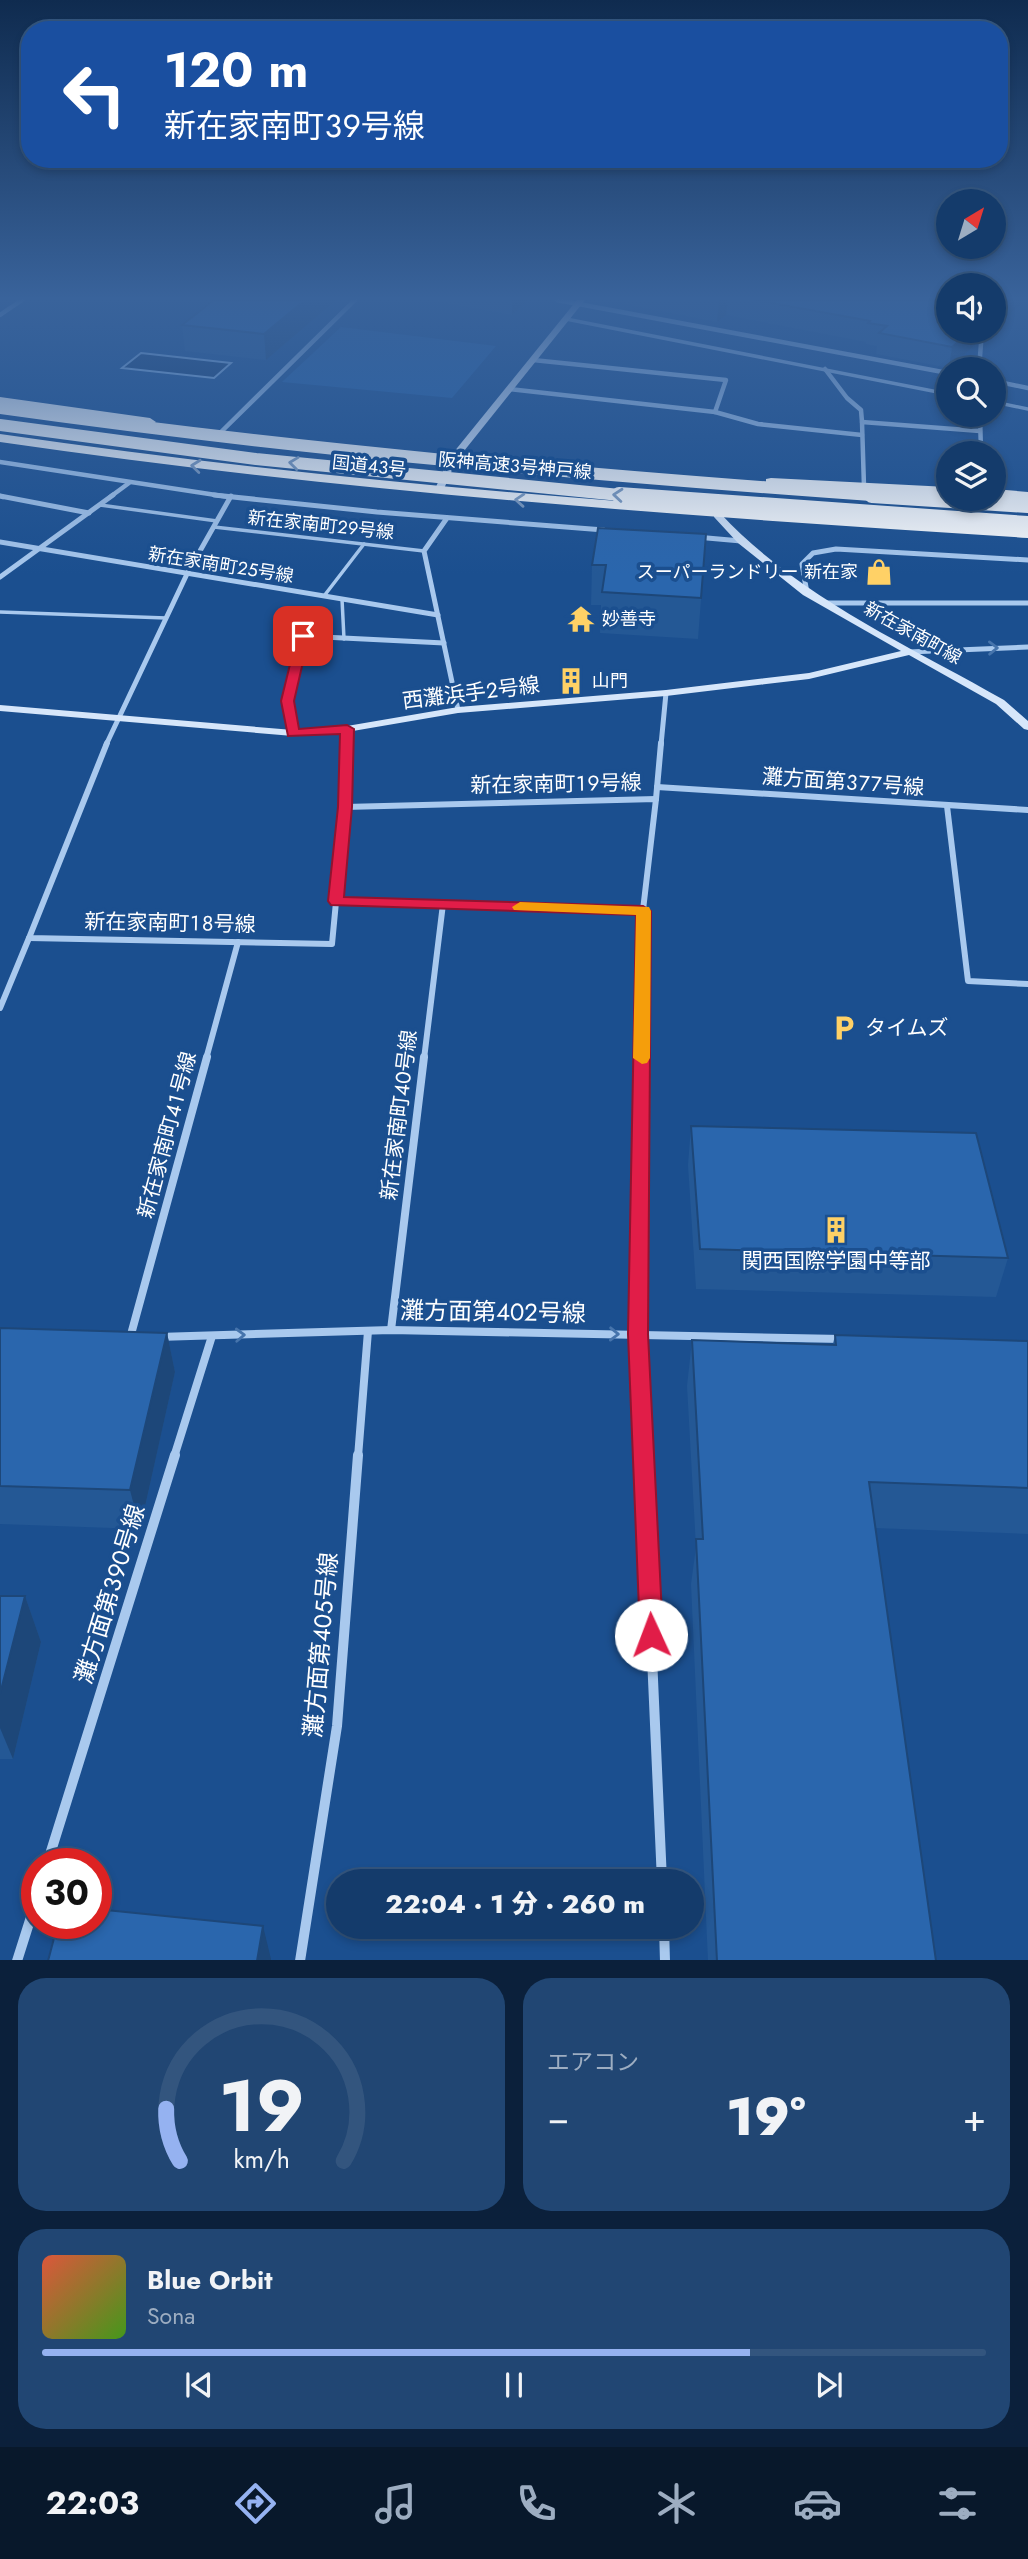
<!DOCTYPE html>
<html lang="ja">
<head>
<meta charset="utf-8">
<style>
	body { margin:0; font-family:Jost,"Noto Sans JP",sans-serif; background:#214673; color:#f1f3f6; height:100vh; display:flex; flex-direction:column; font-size:26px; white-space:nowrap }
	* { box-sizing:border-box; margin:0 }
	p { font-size:23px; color:#9dadc1 }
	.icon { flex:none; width:38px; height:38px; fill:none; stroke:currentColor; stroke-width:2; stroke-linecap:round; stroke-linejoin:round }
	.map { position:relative; height:1960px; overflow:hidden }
	.drawer { display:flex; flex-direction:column; gap:18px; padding:18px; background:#0b203b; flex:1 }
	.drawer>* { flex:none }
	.guide { position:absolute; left:21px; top:21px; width:987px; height:147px; border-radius:28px; box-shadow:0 4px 10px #0003,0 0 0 2px #33557e; background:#1a4fa0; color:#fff; overflow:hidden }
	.needle { width:46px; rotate:38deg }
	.fabs { position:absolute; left:936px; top:189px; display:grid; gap:14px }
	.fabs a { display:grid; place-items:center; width:70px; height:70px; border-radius:50%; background:#143b6b; box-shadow:0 4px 10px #0003,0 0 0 2px #33557e; font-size:35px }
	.speed { position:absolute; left:21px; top:1848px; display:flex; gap:14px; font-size:35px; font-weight:700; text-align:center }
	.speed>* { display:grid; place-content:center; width:91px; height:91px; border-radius:50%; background:#143b6b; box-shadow:0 4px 10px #0003,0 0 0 2px #33557e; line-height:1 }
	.speed .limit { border:10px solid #d22; background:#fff; color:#111 }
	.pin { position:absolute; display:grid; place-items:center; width:60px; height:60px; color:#fff; margin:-30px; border-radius:14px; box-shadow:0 4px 10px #0006 }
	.me { position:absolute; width:77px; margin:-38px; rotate:358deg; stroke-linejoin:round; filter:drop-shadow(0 0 5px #0008) }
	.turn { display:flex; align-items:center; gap:24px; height:147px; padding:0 28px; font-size:32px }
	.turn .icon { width:91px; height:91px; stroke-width:2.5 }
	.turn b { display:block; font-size:49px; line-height:60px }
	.big { font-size:52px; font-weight:800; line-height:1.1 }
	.drawer .tile { flex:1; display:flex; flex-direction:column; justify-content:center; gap:10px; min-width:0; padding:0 24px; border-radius:28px; background:#214673 }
	.drawer .dial { align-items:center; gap:0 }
	.dial svg { height:182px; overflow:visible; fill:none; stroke:#33557e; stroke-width:7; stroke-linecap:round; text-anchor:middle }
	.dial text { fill:#f1f3f6; stroke:none }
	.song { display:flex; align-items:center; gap:21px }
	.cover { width:84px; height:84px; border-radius:10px; background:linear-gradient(135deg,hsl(10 70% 55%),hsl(100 70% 35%)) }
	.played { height:7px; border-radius:4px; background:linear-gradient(90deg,#95b2f1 75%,#33557e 75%) }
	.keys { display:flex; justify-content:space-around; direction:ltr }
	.heat { display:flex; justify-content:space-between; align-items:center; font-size:38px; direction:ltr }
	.drawer .tiles { flex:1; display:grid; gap:18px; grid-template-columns:1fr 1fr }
	.tile:last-child { grid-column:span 2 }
	.trip { position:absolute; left:326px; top:1869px; width:378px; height:70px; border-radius:35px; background:#143b6b; box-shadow:0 4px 10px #0003,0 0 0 2px #33557e; font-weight:800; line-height:70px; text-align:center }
	.tab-bar { display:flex; height:112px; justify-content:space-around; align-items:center; background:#08182b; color:#9dadc1 }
	.tab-bar .icon { width:49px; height:49px }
	.tab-bar .active { color:#95b2f1 }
	.tab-bar b { font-size:32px; color:#f1f3f6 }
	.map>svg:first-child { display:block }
	.green { fill:#2461a8 }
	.water { fill:#123a6d; stroke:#9cc4f0; stroke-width:2 }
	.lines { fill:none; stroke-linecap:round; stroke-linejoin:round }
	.lane { stroke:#a9c9ee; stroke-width:3.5 }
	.street-far4 { stroke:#a9c9ee; stroke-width:4.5 }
	.street-far3 { stroke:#a9c9ee; stroke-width:5 }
	.street-far2 { stroke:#a9c9ee; stroke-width:6 }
	.street-far1 { stroke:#a9c9ee; stroke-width:8 }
	.street { stroke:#a9c9ee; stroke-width:10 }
	.secondary { fill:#d6e6fa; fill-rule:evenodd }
	.highway { fill:#fff; fill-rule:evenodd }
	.highway-bridge-far1 { stroke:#fff; stroke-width:12 }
	.highway-bridge { stroke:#fff; stroke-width:16 }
	.wall { fill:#245895 }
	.shaded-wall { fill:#1d4779 }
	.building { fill:#2a66ad; stroke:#1d4779; stroke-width:2 }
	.oneway { stroke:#829ec1 }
	.oneway2 { stroke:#4674ac }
	.route { fill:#e11d48; stroke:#92132f; stroke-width:2 }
	.slow { fill:#f59e0b }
	.labels { text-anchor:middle; stroke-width:7; stroke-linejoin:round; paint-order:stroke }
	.far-street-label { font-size:18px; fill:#fff; stroke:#1b4f8f }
	.far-poi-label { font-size:18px; fill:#fff; stroke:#1b4f8f; text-anchor:start }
	.street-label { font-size:21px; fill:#fff; stroke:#1b4f8f }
	.poi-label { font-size:21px; fill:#fff; stroke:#1b4f8f; text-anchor:start }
	.near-street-label { font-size:24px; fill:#fff; stroke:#1b4f8f }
</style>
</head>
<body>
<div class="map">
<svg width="1028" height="1961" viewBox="0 0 1028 1961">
	<rect width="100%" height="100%" fill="#1b4f8f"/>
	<polygon class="green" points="341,327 496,346 452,398 282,382"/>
	<polygon class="water" points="141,353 231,363 214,378 122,368"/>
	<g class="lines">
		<g class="lane">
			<polyline points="566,319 948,394"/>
			<polyline points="994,402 1028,409"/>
			<polyline points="100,505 217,521"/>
			<polyline points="214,527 424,551"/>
			<polyline points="324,596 364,544"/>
			<polyline points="342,599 344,639"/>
			<polyline points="0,612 166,618"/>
		</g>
		<g class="street-far4">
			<polyline points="557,300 948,373"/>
			<polyline points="0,315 22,300"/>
			<polyline points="533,360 726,380 715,412"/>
			<polyline points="825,369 847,398 861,410 862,422"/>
			<polyline points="979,369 982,331"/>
			<polyline points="994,381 1028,388"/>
			<polyline points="509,389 715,412 758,424 862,435"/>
			<polyline points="980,415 981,453"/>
			<polyline points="221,432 355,300"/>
			<polyline points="0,462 229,497"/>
			<polyline points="864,487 862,422 980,431"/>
			<polyline points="0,496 3,497"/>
			<polyline points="110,497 129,483"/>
		</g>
		<g class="street-far3">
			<polyline points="214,495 377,512 604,530"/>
			<polyline points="0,496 89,513"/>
			<polyline points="447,518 424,551 458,710"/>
			<polyline points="696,537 741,541"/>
			<polyline points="0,542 438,615"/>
			<polyline points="0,577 113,495"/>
			<polyline points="807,593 802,564 813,553 836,549 1028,560"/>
			<polyline points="825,603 1028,603"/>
			<polyline points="909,652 1028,647"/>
			<polyline points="293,733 287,701 303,636 444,643"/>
			<polyline points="106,745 187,574 231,496"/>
			<polyline points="347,745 347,729"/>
			<polyline points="661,745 666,693"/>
		</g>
		<g class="street-far2">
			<polyline points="107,743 29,938 332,944 345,807 347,743"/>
			<polyline points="657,787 1028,810"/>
			<polyline points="656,799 661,743"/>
			<polyline points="947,806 968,981 1028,984"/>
			<polyline points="345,807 656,799 643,910 641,1059"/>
			<polyline points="336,901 643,910"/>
			<polyline points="0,1008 29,938"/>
			<polyline points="206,1059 238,942"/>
			<polyline points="424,1059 443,904"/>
		</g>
		<g class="street-far1">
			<polyline points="641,1057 638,1334 643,1457"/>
			<polyline points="391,1330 424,1057"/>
			<polyline points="158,1337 391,1330 842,1339"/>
			<polyline points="130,1338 207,1057"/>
			<polyline points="174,1457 212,1336"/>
			<polyline points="358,1457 368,1331"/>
		</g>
		<g class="street">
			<polyline points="643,1455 662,1881"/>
			<polyline points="47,1864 175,1455"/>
			<polyline points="664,1927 665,1961"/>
			<polyline points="17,1961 37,1898"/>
			<polyline points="300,1961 337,1726 358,1455"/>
		</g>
		<g class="secondary">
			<polygon points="577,300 585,300 456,461 443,491 437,491 435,489 449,458"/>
			<path d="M714,513H720C798,597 906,644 1004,700L1028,721V730L1024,729L996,704L909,655L809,679L666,696L458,713L347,732L293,736L0,711V705L293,730L347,726L458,707L666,690L809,673L901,651L803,595L738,543L714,517Z"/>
		</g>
		<g class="highway">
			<polygon points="0,397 150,418 156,422 150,426 0,405"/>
			<path d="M0,434C341,484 684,508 1028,530V538C684,516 341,492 0,442Z"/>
			<polygon points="771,478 948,487 948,495 766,485 766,479"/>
			<polygon points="994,489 1028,492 1028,500 994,497"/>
		</g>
		<g class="highway-bridge-far1">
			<path d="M0,408C298,450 598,476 898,497"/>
			<polyline points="0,425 256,459 640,497"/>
		</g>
		<g class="highway-bridge">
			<polyline points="619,495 1028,524"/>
			<polyline points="872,495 1028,505"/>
		</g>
	</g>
	<g class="wall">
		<polygon points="336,300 266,360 185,351 182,325"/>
		<polygon points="429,300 528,300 512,315"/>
		<polygon points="624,300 948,300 948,331 978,331 976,344 949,368 876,354 877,346 866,344 866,342 726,315 717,322 624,304"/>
		<polygon points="706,534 698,639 600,633 601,605 591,605 592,565"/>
		<polygon points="691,1126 1008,1258 996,1297 696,1289 688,1165"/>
		<polygon points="0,1328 167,1333 175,1372 140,1529 0,1524"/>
		<polygon points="835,1335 1028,1341 1028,1534 875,1528 936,1961 708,1961 691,1584 696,1547 687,1386 692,1340 833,1344"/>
		<polygon points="0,1596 25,1596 41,1642 13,1759 0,1759"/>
	</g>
	<g class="shaded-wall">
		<polygon points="305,300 336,300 266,360 264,334"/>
		<polygon points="512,300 528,300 512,315"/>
		<polygon points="721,300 728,300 726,315 717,322 719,301"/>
		<polygon points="1006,300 1025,300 994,328 994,310"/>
		<polygon points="971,331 978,331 976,344 949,368 952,347"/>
		<polygon points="167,1333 175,1372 140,1529 130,1490"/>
		<polygon points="25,1596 41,1642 13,1759 0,1728 0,1694"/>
		<polygon points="263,1926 271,1959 271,1961 257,1961"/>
	</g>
	<g class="building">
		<polygon points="214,300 305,300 264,334 182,325"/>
		<polygon points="755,300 948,300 948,331 971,331 952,347 879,333 887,326 868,323 870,321"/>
		<polygon points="994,300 1006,300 994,310"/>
		<polygon points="598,528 706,534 701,598 602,592 606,565 592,565"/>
		<polygon points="691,1126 976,1133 1008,1258 700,1249"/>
		<polygon points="0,1328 167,1333 130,1490 0,1486"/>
		<polygon points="835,1335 1028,1341 1028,1488 869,1482 936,1961 717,1961 696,1539 703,1539 692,1340 836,1345"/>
		<polygon points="0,1596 25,1596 0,1694"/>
		<polygon points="96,1909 263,1926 257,1961 48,1961 58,1923 96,1923"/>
	</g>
	<defs><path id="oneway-chevron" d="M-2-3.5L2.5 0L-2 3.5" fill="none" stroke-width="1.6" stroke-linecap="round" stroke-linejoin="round" transform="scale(1.75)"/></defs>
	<g class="oneway">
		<use href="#oneway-chevron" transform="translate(294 463) rotate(-173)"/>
		<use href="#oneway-chevron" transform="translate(196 466) rotate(-174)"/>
		<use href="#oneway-chevron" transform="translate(618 495) rotate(-175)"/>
		<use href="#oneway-chevron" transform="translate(520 500) rotate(-176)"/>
	</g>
	<g class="oneway2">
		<use href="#oneway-chevron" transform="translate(993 648) rotate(-1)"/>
		<use href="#oneway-chevron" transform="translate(614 1334) rotate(1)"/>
		<use href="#oneway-chevron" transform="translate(240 1335) rotate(-2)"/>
	</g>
	<linearGradient id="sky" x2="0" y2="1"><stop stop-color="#0f2b4f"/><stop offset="0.52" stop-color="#39639b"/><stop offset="1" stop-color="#39639b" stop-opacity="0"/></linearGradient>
	<rect width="1028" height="574" fill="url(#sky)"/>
	<polygon class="route" points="303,633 309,636 294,701 299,729 347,725 354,729 352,807 344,897 643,906 651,911 648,1334 663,1635 659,1643 651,1646 643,1643 640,1635 628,1334 636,915 331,905 328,901 338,807 340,734 288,736 281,701 297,636"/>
	<polygon class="slow" points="520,902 649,907 651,911 650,1058 647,1063 642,1064 633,1058 636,915 514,910 512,907"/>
	<defs>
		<symbol id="shop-bare" viewBox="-9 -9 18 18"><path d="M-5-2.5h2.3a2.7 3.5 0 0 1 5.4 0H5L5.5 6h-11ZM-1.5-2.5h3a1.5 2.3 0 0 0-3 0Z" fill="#ffd166" stroke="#1b4f8f" stroke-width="2.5" paint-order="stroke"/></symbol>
		<symbol id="temple-bare" viewBox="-9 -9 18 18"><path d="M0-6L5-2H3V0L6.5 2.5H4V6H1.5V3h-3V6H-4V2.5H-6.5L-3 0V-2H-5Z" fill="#ffd166" stroke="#1b4f8f" stroke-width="2.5" paint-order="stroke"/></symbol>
		<symbol id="building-bare" viewBox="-9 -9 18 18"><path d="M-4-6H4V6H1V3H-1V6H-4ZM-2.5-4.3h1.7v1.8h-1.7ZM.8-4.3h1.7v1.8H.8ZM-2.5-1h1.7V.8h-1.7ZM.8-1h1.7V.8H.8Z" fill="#ffd166" stroke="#1b4f8f" stroke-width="2.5" paint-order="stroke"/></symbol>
		<symbol id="parking-bare" viewBox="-9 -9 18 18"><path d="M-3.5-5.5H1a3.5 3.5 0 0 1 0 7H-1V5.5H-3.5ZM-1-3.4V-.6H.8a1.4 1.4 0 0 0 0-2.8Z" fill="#ffd166" stroke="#1b4f8f" stroke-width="2.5" paint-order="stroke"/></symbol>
	</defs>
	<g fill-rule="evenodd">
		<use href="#shop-bare" x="860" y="553" width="38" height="38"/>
		<use href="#temple-bare" x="562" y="600" width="38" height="38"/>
		<use href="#building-bare" x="552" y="662" width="38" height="38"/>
		<use href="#parking-bare" x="825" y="1009" width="38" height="38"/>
		<use href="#building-bare" x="817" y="1211" width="38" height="38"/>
	</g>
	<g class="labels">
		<g class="far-street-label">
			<text transform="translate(369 466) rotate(6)" y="6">国道43号</text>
			<text transform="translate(515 466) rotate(5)" y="6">阪神高速3号神戸線</text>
			<text transform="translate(321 525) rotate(6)" y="6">新在家南町２９号線</text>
			<text transform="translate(221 565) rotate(9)" y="6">新在家南町２５号線</text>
			<text transform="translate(913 633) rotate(29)" y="6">新在家南町線</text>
		</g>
		<g class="far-poi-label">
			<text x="858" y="578" text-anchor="end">スーパーランドリー 新在家</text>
			<text x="602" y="625">妙善寺</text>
			<text x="592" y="687">山門</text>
		</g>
		<g class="street-label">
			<text transform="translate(471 693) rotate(-7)" y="7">西灘浜手２号線</text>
			<text transform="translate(843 782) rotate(4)" y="7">灘方面第３７７号線</text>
			<text transform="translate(556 784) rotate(-1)" y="7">新在家南町１９号線</text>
			<text transform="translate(170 923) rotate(1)" y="7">新在家南町１８号線</text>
			<text transform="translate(399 1115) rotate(-83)" y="7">新在家南町４０号線</text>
			<text transform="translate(167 1135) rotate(-75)" y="7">新在家南町４１号線</text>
		</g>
		<g class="poi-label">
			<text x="865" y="1035">タイムズ</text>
			<text x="836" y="1268" text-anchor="middle">関西国際学園中等部</text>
		</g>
		<g class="near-street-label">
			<text transform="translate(493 1312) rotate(1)" y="8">灘方面第４０２号線</text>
			<text transform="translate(110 1594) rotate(-73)" y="8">灘方面第３９０号線</text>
			<text transform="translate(321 1645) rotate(-85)" y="8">灘方面第４０５号線</text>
		</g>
	</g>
</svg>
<div class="fabs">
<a><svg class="needle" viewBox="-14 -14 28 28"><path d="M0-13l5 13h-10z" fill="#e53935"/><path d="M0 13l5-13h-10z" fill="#9dadc1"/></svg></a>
<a><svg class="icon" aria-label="sound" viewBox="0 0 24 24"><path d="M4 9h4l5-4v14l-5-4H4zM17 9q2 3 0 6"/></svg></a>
<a><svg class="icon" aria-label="search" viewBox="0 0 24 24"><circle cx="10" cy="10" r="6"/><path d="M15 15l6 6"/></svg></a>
<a><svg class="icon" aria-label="layers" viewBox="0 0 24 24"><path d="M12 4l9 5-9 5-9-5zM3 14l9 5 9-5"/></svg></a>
</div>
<div class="speed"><div class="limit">30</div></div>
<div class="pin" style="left:303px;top:636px;background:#d93025"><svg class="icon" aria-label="arrive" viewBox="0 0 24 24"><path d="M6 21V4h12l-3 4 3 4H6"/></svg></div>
<svg class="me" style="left:651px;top:1635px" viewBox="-20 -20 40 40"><circle r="19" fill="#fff"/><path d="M0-13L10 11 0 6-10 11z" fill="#e11d48"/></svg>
<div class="trip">22:04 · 1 分 · 260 m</div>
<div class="guide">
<div class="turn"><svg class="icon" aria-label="left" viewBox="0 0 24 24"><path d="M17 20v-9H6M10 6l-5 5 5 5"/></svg><div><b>120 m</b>新在家南町３９号線</div></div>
</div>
</div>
<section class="drawer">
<div class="tiles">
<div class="tile dial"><svg viewBox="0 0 100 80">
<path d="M14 69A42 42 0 1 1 86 69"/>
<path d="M14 69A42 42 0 0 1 8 46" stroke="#95b2f1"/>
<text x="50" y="56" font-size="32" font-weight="700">19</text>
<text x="50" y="72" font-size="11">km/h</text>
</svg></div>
<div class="tile"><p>エアコン</p>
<div class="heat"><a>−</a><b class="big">19°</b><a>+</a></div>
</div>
<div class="tile">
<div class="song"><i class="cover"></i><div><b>Blue Orbit</b><p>Sona</p></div></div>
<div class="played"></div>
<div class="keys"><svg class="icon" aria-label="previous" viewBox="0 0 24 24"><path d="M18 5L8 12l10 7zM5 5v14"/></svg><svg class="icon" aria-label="pause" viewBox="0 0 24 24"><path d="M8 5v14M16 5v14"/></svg><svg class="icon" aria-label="next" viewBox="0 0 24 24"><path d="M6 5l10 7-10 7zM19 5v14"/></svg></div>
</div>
</div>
</section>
<nav class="tab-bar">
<b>22:03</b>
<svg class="icon active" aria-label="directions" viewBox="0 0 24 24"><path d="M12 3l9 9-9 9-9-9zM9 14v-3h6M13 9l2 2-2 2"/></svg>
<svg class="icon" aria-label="music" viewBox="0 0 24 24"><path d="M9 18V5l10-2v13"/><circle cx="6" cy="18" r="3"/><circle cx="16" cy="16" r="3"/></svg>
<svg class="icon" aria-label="phone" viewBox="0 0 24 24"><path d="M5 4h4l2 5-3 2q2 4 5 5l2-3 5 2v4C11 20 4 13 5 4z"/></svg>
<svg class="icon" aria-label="climate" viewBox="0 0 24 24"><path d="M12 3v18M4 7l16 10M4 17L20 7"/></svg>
<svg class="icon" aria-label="car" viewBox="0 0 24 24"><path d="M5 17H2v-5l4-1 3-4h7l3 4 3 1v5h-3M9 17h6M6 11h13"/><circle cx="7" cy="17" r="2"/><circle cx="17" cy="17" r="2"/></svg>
<svg class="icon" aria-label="filters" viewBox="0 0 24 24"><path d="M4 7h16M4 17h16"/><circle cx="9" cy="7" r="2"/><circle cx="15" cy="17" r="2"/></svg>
</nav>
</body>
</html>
